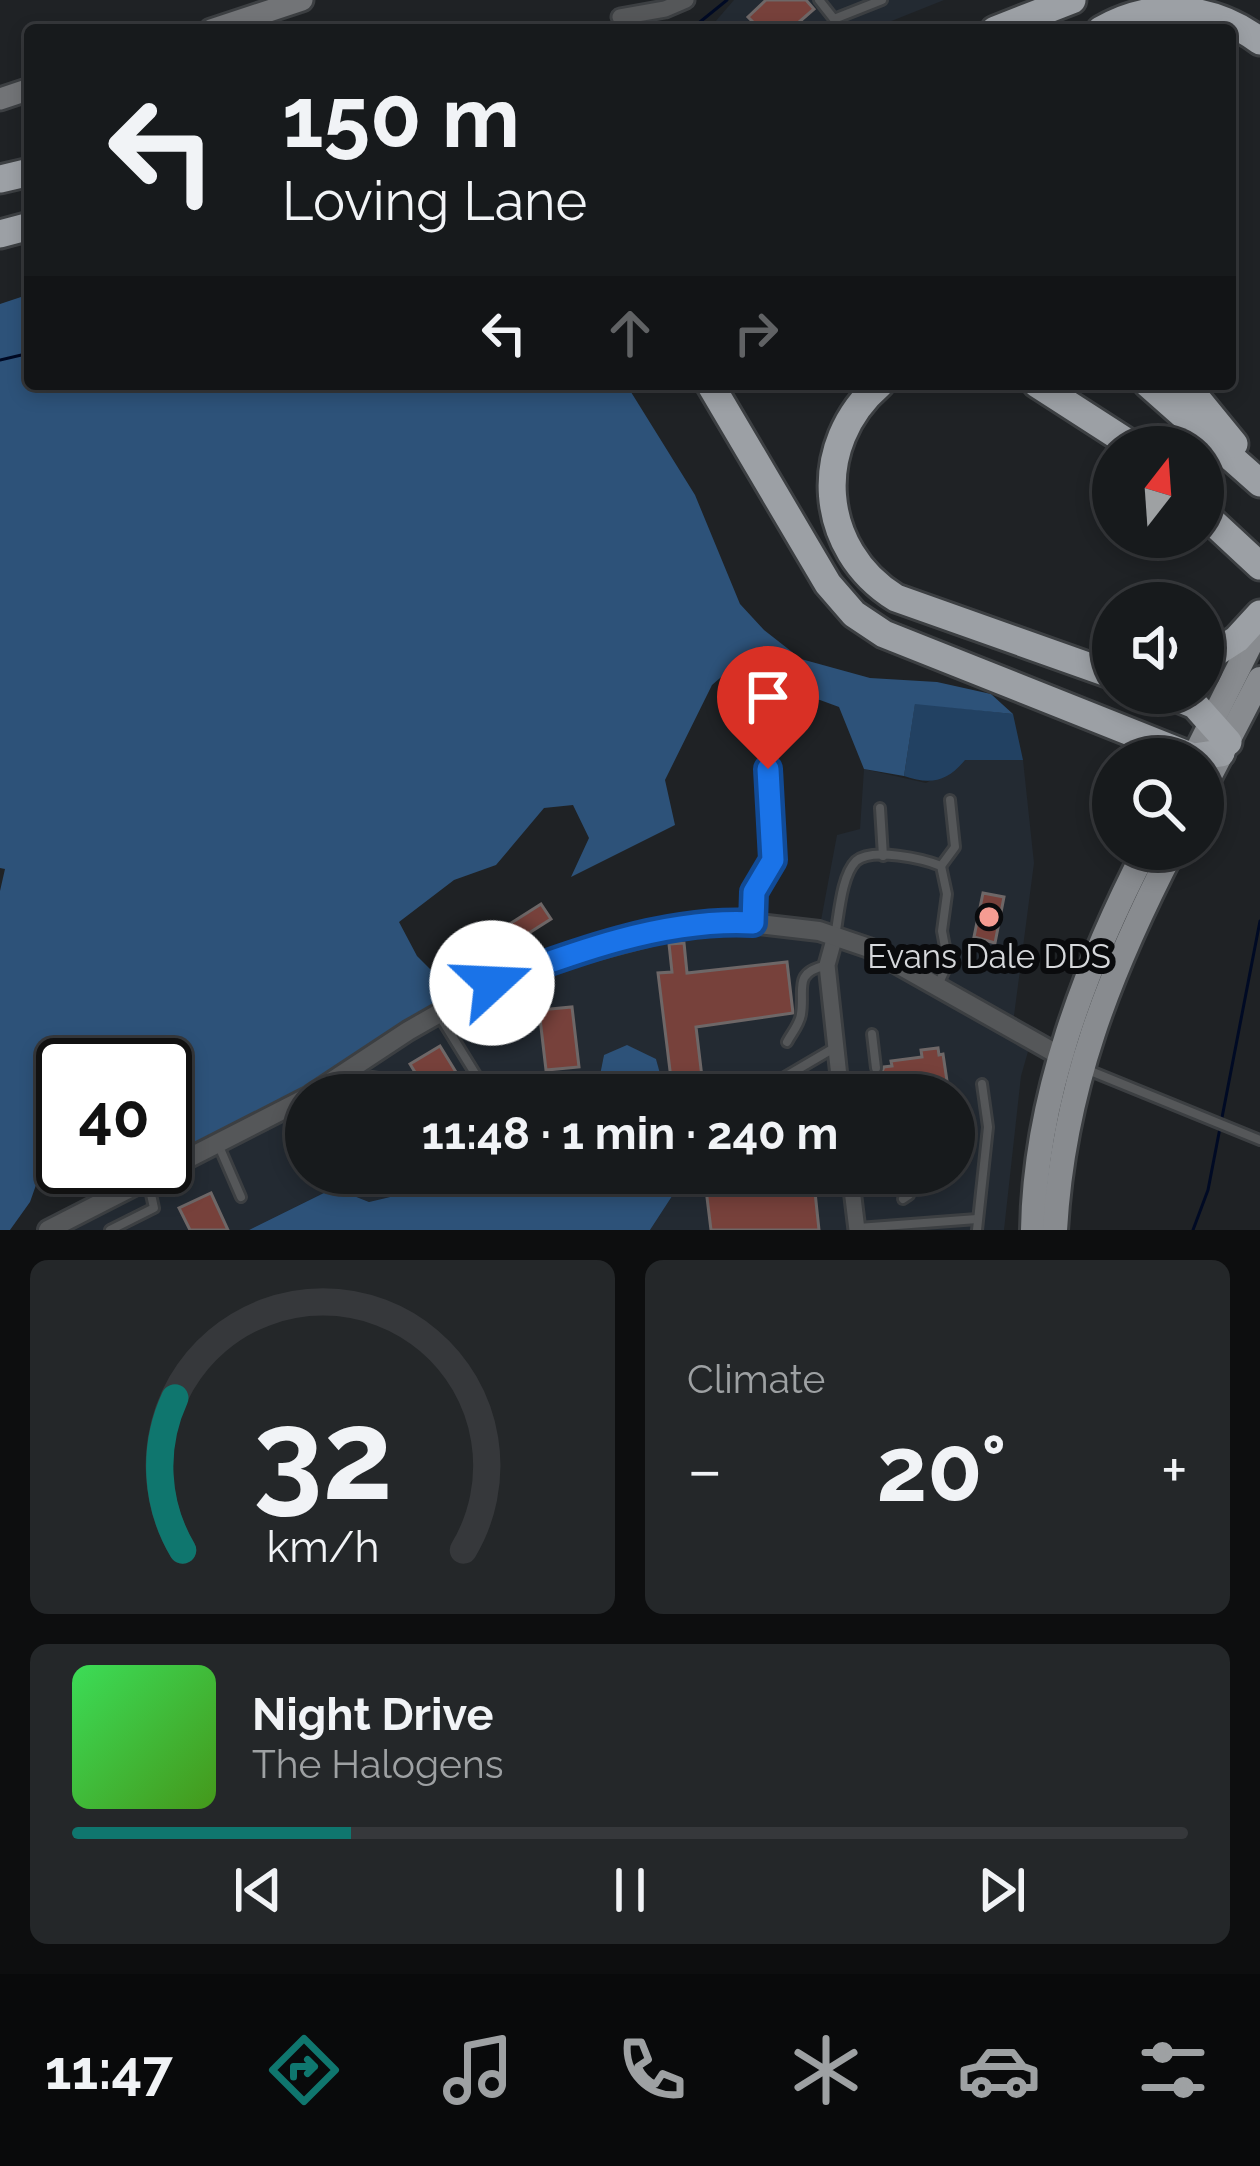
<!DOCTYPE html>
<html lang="en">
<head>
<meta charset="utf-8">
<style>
	body { margin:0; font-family:Raleway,sans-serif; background:#242729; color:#f1f3f6; height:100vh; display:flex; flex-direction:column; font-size:45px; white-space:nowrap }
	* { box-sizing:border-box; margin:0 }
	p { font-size:39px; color:#9ea1a3 }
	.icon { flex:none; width:66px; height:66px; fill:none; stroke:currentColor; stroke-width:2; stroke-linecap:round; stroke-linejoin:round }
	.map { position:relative; height:1230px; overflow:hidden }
	.sheet { display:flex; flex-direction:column; gap:30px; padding:30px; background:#0d0e0f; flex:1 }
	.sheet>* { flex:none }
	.top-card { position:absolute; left:24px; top:24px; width:1212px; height:366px; border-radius:12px; box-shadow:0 6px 18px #0003,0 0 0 3px #36383b; background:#171a1c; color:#f1f3f6; overflow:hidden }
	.needle { width:78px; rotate:17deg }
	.fabs { position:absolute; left:1092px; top:426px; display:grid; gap:24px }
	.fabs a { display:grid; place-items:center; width:132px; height:132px; border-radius:50%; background:#171a1c; box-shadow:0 6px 18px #0003,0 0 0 3px #36383b; font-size:60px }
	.speed { position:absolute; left:36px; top:1038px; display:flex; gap:24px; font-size:60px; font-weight:700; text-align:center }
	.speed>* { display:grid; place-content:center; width:156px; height:156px; border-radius:50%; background:#171a1c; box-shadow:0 6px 18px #0003,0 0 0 3px #36383b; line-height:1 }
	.speed .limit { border:6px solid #111; border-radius:18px; background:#fff; color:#111 }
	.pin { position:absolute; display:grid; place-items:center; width:102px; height:102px; color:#fff; margin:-123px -51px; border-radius:50% 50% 50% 0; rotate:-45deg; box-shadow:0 0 12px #0007 }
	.pin .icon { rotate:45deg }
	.me { position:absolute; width:132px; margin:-66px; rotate:70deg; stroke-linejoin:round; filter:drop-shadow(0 0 9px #0008) }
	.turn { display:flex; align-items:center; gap:42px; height:252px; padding:0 60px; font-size:54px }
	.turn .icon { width:156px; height:156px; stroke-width:2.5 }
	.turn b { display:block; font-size:84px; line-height:102px }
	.lanes { display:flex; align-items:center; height:114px; padding:0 60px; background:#0003; justify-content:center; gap:60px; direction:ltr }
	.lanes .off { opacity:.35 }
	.big { font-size:90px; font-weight:700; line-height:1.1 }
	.sheet .tile { flex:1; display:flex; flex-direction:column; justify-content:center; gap:18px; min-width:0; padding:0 42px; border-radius:18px; background:#242729 }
	.sheet .dial { align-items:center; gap:0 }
	.dial svg { height:312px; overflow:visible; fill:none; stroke:#36383b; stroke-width:7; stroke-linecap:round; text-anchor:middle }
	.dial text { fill:#f1f3f6; stroke:none }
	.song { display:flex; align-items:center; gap:36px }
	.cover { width:144px; height:144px; border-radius:18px; background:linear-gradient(135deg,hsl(130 70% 55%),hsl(100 70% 35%)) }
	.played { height:12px; border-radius:6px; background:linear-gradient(90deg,#0f766e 25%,#36383b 25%) }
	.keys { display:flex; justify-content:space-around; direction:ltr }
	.heat { display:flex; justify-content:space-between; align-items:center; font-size:66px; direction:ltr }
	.sheet .tiles { flex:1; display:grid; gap:30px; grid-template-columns:1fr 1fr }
	.tile:last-child { grid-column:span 2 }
	.trip { position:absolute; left:285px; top:1074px; width:690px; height:120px; border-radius:60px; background:#171a1c; box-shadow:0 6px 18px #0003,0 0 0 3px #36383b; font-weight:700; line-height:120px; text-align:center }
	.tabs { display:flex; height:192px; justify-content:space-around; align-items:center; background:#090a0b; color:#9ea1a3 }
	.tabs .icon { width:84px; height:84px }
	.tabs .selected { color:#0f766e }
	.tabs b { font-size:54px; color:#f1f3f6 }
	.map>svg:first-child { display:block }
	.built { fill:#232a32 }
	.green { fill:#224162 }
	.forest { fill:#2d5279 }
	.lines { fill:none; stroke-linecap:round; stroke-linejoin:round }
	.stream { stroke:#000a24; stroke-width:3 }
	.building { fill:#77413b; stroke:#6e6767; stroke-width:3 }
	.service-casing { stroke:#3c3f42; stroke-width:14 }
	.minor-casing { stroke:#3c3f42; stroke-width:21 }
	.tertiary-casing { stroke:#3c3f42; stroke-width:24 }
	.secondary-casing { stroke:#3c3f42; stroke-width:27 }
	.primary-casing { stroke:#3c3f42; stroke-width:30 }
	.motorway-casing { stroke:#3c3f42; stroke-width:33 }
	.service { stroke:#555759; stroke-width:8 }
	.minor { stroke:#555759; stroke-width:15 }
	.tertiary { stroke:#555759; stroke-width:18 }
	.secondary { stroke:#727477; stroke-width:21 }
	.primary { stroke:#888b8f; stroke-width:24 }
	.motorway { stroke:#9ca0a5; stroke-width:27 }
	.route-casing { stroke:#114b97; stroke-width:30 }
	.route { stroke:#1a73e8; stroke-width:21 }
	.poi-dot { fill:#f59c92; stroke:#0a0b0d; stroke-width:4.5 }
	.labels { text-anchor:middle; stroke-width:12; stroke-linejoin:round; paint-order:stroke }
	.poi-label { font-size:33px; fill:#d6d8db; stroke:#0a0b0d }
</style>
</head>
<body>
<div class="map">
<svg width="1260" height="1230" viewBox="0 0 1260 1230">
	<rect width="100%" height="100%" fill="#1f2225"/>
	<g class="built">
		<polygon points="734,0 944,0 869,30 708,30"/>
		<polygon points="964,760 1023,760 1034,863 1012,1031 1031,1041 1021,1076 1004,1230 650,1230 678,1187 677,1173 954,1173 954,1095 666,1095 656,1059 604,1055 596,1095 311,1095 461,1000 674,929 819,931 837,835 860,829 864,769 926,783"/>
		<polygon points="306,1098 306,1173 518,1173 441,1185 369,1202 334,1188 249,1230 48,1230"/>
	</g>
	<path class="green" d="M915,703L1013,714L1023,760H965C947,782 930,785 904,776Z"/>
	<g class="forest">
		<polygon points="30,294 30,384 626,384 695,495 740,604 764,630 801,659 870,678 937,682 991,694 1013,714 915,704 904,776 864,769 839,707 820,700 753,693 727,672 712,685 665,780 675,825 571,877 589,838 573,805 544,808 496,865 454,880 399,922 417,956 461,1000 123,1192 116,1167 165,1167 165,1065 63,1065 63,1145 48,1151 30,1202 10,1230 0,1230 0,891 5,869 0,868 0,304"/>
		<polygon points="627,1045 656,1059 666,1095 596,1095 604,1055"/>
		<polygon points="518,1173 677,1173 678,1187 650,1230 249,1230 334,1188 369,1202 441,1185"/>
	</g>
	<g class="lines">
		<g class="stream">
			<polyline points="690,30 727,0"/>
			<polyline points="0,360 30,353"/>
			<polyline points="1193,1230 1208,1190 1260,921"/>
		</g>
	</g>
	<g class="building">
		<polygon points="766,0 806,0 814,9 790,30 761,30 748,17"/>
		<polygon points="983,893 1004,897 995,943 974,937"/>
		<polygon points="541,904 551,919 518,940 508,925"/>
		<polygon points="684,943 687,973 787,962 793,1013 696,1027 704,1094 694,1095 673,1095 658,973 672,972 669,944"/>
		<polygon points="572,1007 579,1067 546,1070 539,1010"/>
		<polygon points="440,1046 470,1095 429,1095 410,1064"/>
		<polygon points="938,1048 939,1055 943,1054 947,1081 894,1088 892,1079 885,1080 881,1074 884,1067 892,1066 891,1061 922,1057 921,1050"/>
		<polygon points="704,1173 813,1173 819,1230 711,1230"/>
		<polygon points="211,1193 228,1230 190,1230 179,1208"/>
	</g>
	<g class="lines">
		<defs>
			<g id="service">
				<polyline points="819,0 834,19 882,0"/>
				<polyline points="880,808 883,856"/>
				<polyline points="941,866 955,847 950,800"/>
				<path d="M835,936C839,916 841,876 856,861C872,847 924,859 941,866L947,894L942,931L948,963L938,985"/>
				<polyline points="439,1015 484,1088"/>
				<polyline points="872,1034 876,1068"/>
				<path d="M787,1042C791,1034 800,1024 801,1014C805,990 793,973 824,966"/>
				<polyline points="1088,1070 1260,1140"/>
				<polyline points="877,1081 879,1095"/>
				<polyline points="718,1084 783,1078 834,1048"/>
				<polyline points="345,1095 372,1077 384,1079 394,1095"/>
				<polyline points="218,1144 241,1197"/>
				<polyline points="363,1173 369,1182"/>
				<polyline points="903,1199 909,1195 907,1173"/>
				<polyline points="858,1228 977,1219"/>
				<polyline points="110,1230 154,1208 148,1181"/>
				<polyline points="977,1230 988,1127 982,1084"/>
			</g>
			<g id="minor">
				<polyline points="620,17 665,9 686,0"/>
				<polyline points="753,923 754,892 773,860 768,769"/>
				<polyline points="835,936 827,965 841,1095"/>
				<polyline points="850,1173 857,1230"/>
			</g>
			<g id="tertiary">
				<polyline points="311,1095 408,1031 492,983 564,958 674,929 742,922 819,931 869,948 1071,1062"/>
				<polyline points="48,1230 306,1098"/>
			</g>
			<g id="secondary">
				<polyline points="211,30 302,0"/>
				<polyline points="0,99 30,89"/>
			</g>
			<g id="primary">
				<polyline points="1193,759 1260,625"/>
				<polyline points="1203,789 1260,679"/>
				<path d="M1033,1230C1035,1097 1086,965 1146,849"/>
				<path d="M1055,1230C1063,1089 1109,973 1173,849"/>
			</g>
			<g id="motorway">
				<polyline points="995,30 1072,0"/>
				<path d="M1101,30C1153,0 1212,5 1260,41"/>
				<polyline points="0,179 30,172"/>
				<polyline points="0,234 30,226"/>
				<polyline points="710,384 828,584 854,614 884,634 1193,757 1221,753"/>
				<path d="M880,384C810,444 818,550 896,598L1113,675"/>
				<polyline points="1037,384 1127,442"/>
				<polyline points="1148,384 1260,483"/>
				<polyline points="1185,384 1234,444"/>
				<polyline points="1203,513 1260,566"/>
				<polyline points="1203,661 1237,639 1260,614"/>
				<polyline points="1166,693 1195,705 1228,742"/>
			</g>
		</defs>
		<use href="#service" class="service-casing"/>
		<use href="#minor" class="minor-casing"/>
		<use href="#tertiary" class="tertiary-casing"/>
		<use href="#secondary" class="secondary-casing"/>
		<use href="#primary" class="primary-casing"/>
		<use href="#motorway" class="motorway-casing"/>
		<use href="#service" class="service"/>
		<use href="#minor" class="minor"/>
		<use href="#tertiary" class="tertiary"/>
		<use href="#secondary" class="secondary"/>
		<use href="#primary" class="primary"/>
		<use href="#motorway" class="motorway"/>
	</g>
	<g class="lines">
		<defs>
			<path id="route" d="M492,983C572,953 666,918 753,923L754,892L773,860L768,769"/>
		</defs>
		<use href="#route" class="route-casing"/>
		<use href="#route" class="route"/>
	</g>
	<circle class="poi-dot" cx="989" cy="917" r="12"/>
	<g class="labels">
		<g class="poi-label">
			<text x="989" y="968">Evans Dale DDS</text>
		</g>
	</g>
</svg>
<div class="fabs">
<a><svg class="needle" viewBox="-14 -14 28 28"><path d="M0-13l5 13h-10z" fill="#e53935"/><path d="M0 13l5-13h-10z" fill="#9ea1a3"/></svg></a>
<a><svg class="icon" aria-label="sound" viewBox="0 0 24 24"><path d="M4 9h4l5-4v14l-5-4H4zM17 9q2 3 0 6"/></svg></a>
<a><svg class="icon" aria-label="search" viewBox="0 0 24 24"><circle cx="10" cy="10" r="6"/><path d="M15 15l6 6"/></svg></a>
</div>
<div class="speed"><div class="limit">40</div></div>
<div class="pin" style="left:768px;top:769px;background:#d93025"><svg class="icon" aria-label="arrive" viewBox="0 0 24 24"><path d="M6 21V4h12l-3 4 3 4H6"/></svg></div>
<svg class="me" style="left:492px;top:983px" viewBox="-20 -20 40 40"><circle r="19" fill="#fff"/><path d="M0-13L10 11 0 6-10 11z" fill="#1a73e8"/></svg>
<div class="trip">11:48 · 1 min · 240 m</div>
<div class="top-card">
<div class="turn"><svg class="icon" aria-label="left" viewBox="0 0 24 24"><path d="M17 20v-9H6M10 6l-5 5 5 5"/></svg><div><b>150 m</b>Loving Lane</div></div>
<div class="lanes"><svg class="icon" aria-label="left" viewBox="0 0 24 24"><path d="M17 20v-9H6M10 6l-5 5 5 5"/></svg><svg class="icon off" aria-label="ahead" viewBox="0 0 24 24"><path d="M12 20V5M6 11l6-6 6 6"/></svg><svg class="icon off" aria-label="right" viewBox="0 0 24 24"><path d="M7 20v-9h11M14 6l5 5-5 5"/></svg></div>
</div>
</div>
<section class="sheet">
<div class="tiles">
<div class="tile dial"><svg viewBox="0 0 100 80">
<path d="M14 69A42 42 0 1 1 86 69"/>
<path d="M14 69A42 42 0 0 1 12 30" stroke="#0f766e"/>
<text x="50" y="56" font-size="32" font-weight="700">32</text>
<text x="50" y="72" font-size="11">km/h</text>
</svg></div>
<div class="tile"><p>Climate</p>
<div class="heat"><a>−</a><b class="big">20°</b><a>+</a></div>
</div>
<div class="tile">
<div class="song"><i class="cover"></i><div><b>Night Drive</b><p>The Halogens</p></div></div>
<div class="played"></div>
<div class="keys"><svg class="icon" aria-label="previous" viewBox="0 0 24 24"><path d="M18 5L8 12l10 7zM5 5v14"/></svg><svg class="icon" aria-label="pause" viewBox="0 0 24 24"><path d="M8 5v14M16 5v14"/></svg><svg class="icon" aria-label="next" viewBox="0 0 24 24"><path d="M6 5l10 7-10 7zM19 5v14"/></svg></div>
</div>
</div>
</section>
<nav class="tabs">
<b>11:47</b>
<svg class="icon selected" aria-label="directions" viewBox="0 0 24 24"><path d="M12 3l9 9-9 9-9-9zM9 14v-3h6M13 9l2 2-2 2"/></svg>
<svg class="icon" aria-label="music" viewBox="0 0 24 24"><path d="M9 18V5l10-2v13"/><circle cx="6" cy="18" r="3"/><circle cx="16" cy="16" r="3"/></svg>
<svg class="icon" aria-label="phone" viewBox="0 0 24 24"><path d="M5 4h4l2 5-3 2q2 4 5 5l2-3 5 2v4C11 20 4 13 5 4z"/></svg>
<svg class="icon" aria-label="climate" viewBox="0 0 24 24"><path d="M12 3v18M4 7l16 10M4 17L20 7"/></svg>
<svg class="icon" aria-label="car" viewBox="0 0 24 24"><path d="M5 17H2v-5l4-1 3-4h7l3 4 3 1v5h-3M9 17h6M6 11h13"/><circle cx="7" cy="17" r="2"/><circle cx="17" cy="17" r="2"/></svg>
<svg class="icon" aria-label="filters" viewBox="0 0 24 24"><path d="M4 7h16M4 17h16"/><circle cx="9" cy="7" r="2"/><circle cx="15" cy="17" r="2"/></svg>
</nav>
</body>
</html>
